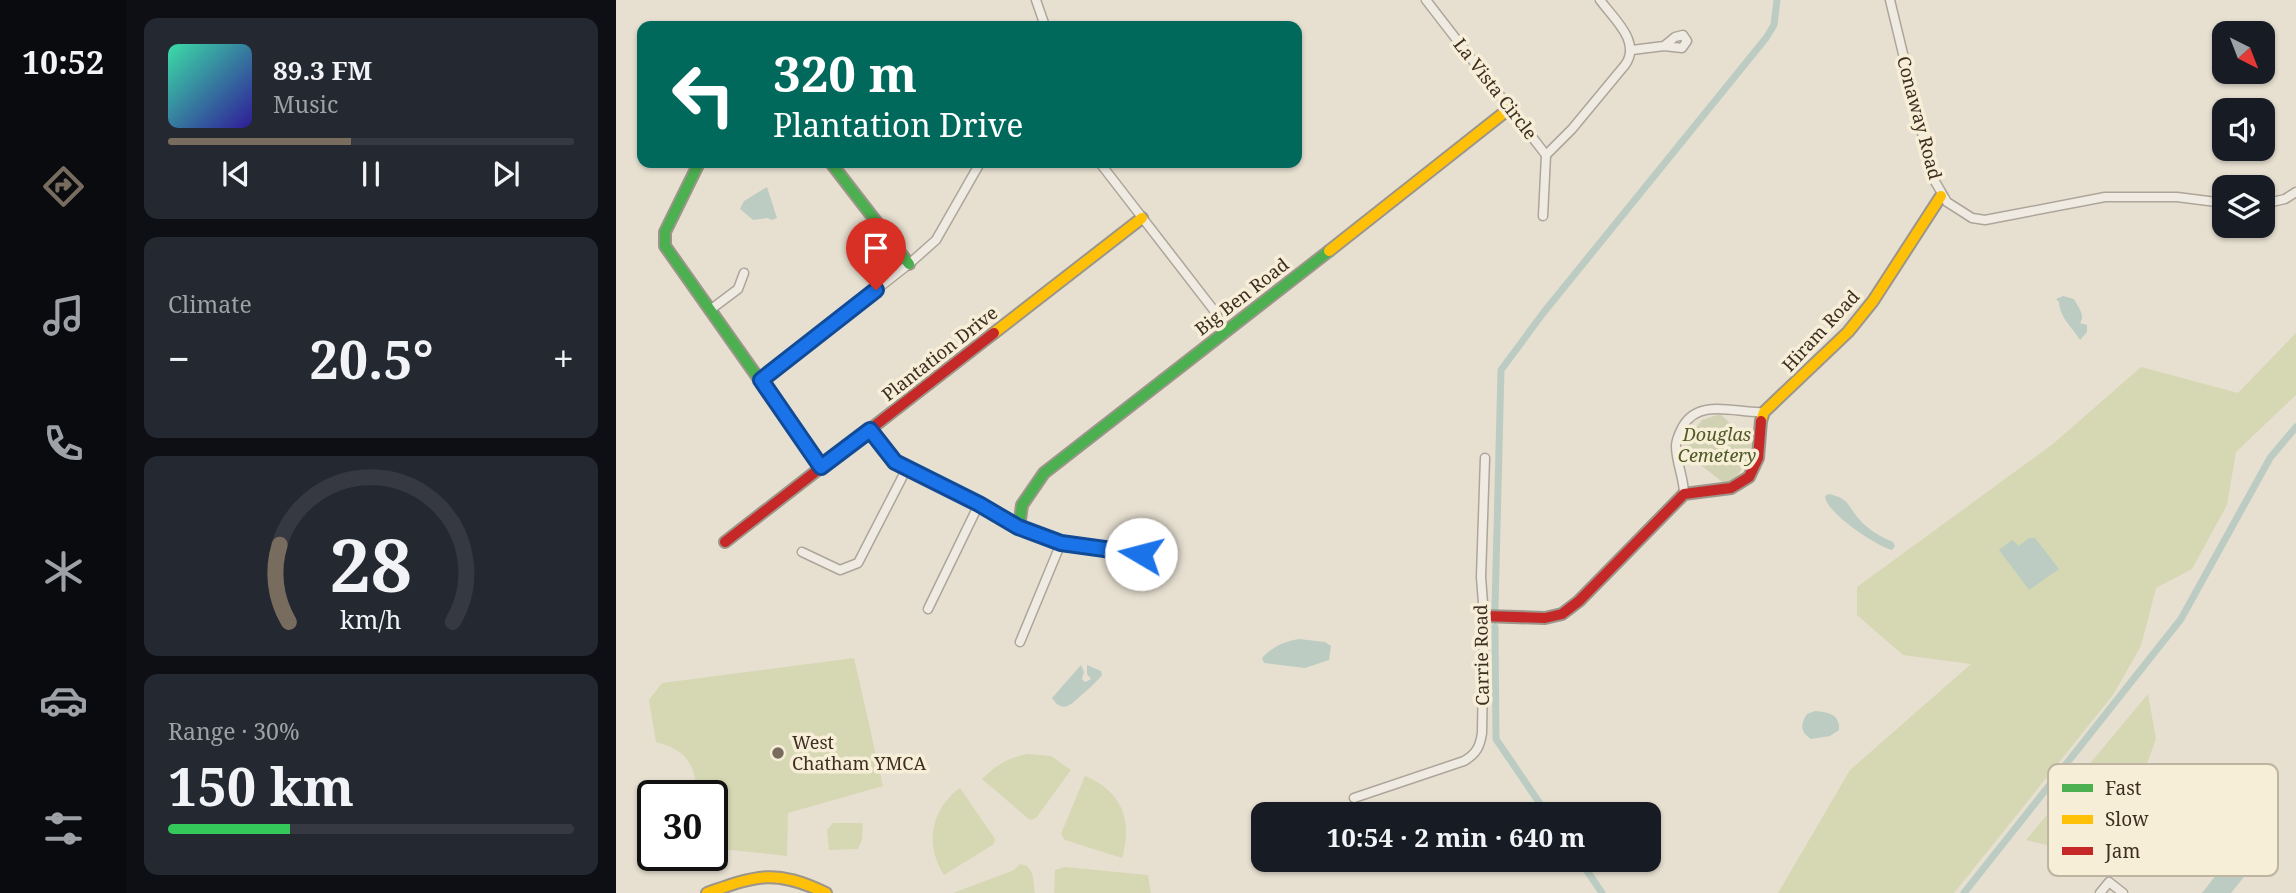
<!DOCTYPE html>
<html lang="en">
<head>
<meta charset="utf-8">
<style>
	body { margin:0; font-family:"Noto Serif",serif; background:#242831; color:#f1f3f6; height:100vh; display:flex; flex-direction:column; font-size:26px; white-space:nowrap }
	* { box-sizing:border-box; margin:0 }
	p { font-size:23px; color:#9ea1a6 }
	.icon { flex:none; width:38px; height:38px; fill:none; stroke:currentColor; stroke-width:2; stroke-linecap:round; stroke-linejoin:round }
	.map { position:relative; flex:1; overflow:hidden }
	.drawer { display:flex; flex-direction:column; gap:18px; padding:18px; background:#0d0f14; width:490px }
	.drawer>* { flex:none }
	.guide { position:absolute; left:21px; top:21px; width:665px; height:147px; border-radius:14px; box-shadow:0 2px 5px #0004; background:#00695c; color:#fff; overflow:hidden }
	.needle { width:46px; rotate:138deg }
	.fabs { position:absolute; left:1596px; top:21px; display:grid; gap:14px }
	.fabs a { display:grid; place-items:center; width:63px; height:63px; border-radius:14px; background:#171b24; box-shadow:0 2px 5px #0004; font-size:35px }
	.speed { position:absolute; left:21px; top:780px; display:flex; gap:14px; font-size:35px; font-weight:700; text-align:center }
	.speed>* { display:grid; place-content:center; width:91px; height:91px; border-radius:50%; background:#171b24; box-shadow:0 2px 5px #0004; line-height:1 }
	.speed .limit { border:4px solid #111; border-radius:10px; background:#fff; color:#111 }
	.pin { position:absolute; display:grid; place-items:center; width:60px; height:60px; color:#fff; margin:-72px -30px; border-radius:50% 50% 50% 0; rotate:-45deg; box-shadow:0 0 7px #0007 }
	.pin .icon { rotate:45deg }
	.me { position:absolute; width:77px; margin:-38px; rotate:278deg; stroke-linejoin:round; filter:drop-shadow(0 0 5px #0008) }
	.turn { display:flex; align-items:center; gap:24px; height:147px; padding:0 21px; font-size:32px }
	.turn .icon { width:91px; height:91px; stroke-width:2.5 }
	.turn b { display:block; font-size:49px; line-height:60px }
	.big { font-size:52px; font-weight:700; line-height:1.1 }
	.drawer .widget { flex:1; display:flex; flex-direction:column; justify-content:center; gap:10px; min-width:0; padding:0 24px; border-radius:14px; background:#242831 }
	.drawer .dial { align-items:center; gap:0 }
	.dial svg { height:182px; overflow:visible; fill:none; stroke:#363941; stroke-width:7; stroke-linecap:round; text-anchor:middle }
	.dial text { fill:#f1f3f6; stroke:none }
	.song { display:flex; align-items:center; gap:21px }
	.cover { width:84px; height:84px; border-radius:10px; background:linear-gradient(135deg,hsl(160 70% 55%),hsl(250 70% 35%)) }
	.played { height:7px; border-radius:4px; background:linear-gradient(90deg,#786c5e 45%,#363941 45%) }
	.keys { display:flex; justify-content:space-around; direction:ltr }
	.heat { display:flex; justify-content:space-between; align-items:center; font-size:38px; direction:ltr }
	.charge { height:10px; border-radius:5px; background:linear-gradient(90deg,#34c759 30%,#363941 0) }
	.trip { position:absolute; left:635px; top:802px; width:410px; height:70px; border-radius:14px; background:#171b24; box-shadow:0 2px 5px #0004; font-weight:700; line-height:70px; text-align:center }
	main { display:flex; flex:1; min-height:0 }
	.tabs { display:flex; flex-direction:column; width:126px; justify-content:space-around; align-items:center; background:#090b0e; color:#9ea1a6 }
	.tabs .icon { width:49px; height:49px }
	.tabs .selected { color:#786c5e }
	.tabs b { font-size:32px; color:#f1f3f6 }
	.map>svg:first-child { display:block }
	.green { fill:#d6d7b3 }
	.cemetery { fill:#d1d1b3 }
	.water { fill:#bcccc2 }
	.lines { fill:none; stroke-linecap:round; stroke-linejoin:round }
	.stream { stroke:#bcccc2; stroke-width:2 }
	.canal { stroke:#bcccc2; stroke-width:7 }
	.street-casing { stroke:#ada599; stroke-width:11 }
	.fast-casing { stroke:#9c958a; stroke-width:14 }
	.slow-casing { stroke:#9c958a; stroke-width:14 }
	.jam-casing { stroke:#9c958a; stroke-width:14 }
	.street { stroke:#efebe3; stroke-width:8 }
	.fast { stroke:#4caf50; stroke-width:10 }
	.slow { stroke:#ffc107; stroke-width:10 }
	.jam { stroke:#c62828; stroke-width:10 }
	.route-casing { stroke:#114b97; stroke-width:18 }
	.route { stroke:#1a73e8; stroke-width:12 }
	.poi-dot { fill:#786c5e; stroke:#f7eed8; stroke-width:2.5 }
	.labels { text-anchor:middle; stroke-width:7; stroke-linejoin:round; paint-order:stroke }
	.street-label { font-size:18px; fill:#3d2e20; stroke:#f7eed8 }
	.park-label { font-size:18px; font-style:italic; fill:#4d5a26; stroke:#f7eed8 }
	.poi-label { font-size:18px; fill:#3d2e20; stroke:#f7eed8; text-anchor:start }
	.key { fill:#f7eed8; stroke:#bfb4a1; stroke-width:2 }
	.key-label { font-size:19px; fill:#3d2e20 }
</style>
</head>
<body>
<main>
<nav class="tabs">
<b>10:52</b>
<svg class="icon selected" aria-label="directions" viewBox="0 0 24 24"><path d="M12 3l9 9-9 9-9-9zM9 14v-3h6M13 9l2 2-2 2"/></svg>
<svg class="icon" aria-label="music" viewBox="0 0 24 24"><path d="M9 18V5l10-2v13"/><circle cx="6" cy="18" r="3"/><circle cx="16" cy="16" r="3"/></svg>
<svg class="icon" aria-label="phone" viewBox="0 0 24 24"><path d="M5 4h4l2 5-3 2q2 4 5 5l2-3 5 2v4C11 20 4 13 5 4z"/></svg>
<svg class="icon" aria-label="climate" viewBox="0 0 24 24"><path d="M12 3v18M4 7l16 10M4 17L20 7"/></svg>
<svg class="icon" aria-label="car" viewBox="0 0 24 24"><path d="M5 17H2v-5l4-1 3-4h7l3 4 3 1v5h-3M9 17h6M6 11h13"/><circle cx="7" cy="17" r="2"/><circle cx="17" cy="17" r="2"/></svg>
<svg class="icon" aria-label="filters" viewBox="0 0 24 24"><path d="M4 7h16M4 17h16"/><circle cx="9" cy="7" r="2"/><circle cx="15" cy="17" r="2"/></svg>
</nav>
<section class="drawer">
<div class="widget">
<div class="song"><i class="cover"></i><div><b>89.3 FM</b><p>Music</p></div></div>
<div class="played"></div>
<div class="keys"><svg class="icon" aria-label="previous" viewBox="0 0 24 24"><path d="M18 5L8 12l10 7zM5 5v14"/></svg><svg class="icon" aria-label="pause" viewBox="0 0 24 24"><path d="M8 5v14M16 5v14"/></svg><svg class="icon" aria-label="next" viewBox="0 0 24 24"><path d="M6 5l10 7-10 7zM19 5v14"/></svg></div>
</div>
<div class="widget"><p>Climate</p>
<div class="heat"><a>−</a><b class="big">20.5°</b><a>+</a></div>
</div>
<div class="widget dial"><svg viewBox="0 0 100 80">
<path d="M14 69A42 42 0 1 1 86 69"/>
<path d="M14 69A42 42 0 0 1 10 35" stroke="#786c5e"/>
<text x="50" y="56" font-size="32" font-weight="700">28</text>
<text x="50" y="72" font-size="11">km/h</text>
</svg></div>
<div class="widget"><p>Range · 30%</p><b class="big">150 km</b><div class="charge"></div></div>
</section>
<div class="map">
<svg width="1680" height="893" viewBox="0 0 1680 893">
	<rect width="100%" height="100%" fill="#e7e0d1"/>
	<g class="green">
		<polygon points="1680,333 1680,395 1620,452 1611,505 1576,569 1540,588 1525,646 1497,695 1338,893 1162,893 1234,770 1355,664 1287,655 1241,615 1241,587 1437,444 1525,367 1622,393"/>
		<path d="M238,658L267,786L172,813L171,856L96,848V796H89L87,788L81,789C77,760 68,750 40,742L33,700L46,683Z"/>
		<polygon points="1532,694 1540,739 1516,804 1469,854 1410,840"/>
		<path d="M412,754L435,756L455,770L420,818L414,820L366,779C380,765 393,757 412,754Z"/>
		<path d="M469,776C506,791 517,821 506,858L449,840L445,834Z"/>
		<path d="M344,788L379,839L378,844L328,875C308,844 315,809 344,788Z"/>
		<polygon points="217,823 247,823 246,840 242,849 213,850 211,830"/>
		<path d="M404,864C419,866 417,880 419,893H337L398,870Z"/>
		<polygon points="449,867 532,875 535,893 438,893 439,870"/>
	</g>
	<polygon class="cemetery" points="1104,414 1140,447 1122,475 1109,484 1064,449 1086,420"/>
	<g class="water">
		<polygon points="151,187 161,218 156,220 151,218 137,220 124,209 128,201"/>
		<path d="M1447,296L1458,299C1462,307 1470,316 1464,323L1471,325V332L1464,340C1456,327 1444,318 1443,302L1440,299Z"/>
		<path d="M1213,494C1234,499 1230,504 1243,519C1251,529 1265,537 1277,542L1279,546L1276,550C1260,546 1209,512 1209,496Z"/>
		<polygon points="1413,538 1419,538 1443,569 1413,590 1383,550 1396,540 1403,546"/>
		<path d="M683,639L709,642L715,646L713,660L689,668L648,663L646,658C656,647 669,641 683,639Z"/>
		<path d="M465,665L468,672L466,679L469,682L475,679L471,674V665L485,671L486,675C480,682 475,687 469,692C459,700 448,717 436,698Z"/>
		<path d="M1199,711C1212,712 1224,714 1223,730L1214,736L1195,739C1184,732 1184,724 1191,714Z"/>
		<polygon points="1645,841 1652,847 1615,893 1586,893 1611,861"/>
	</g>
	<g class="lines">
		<polyline class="stream" points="879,627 879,622"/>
		<g class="canal">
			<polyline points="879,608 885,370 928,312 1150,38 1158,25 1161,0"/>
			<polyline points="879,627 880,739 931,814"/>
			<polyline points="963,859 986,893"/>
			<polyline points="1348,893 1565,619 1654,458 1680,427"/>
		</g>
		<defs>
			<g id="street">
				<polyline points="420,0 429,26"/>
				<polyline points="810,0 930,155"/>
				<polyline points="1274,0 1317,178 1331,202 1356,218 1369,220 1489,197 1561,197 1608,203"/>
				<polyline points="1016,50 1048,46 1066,48 1071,41 1067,35 1059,37 1048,46"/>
				<path d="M930,155L956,129L1009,65C1026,42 997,18 984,0"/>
				<polyline points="484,163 600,313 609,333"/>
				<polyline points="1647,204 1669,199 1680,192"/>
				<polyline points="927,216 930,155"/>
				<polyline points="94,310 122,289 128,273"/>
				<polyline points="145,380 293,264 320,240 364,163"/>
				<polyline points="254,430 280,462 363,504 403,527 445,543 525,554"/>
				<path d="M1068,494C1068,478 1060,462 1060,446C1060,439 1064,432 1067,426C1084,397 1122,414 1148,412"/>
				<polyline points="186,552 224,570 242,563 291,468"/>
				<polyline points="312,609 363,504"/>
				<polyline points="404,642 445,543"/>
				<path d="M738,798L848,761C860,754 864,747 866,733L868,616L865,577L869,458"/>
				<polyline points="1484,893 1493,882 1507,893"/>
			</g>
			<g id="fast">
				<polyline points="83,163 49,232 49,246 205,467"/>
				<polyline points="215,163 293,264"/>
				<polyline points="403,527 406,505 428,473 713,251"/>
			</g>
			<g id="slow">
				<polyline points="713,251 894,108"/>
				<polyline points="378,333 526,218"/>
				<polyline points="1145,421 1148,412 1232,332 1257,301 1325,196"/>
				<path d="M91,893C142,875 159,869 210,893"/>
			</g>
			<g id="jam">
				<polyline points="109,542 378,333"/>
				<polyline points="868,616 929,618 946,614 963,601 1068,494 1115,488 1133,477 1142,458 1145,421"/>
			</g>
		</defs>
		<use href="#street" class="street-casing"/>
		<use href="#fast" class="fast-casing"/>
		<use href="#slow" class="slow-casing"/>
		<use href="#jam" class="jam-casing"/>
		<use href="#street" class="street"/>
		<use href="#fast" class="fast"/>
		<use href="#slow" class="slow"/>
		<use href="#jam" class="jam"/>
	</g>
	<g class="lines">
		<defs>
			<polyline id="route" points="260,290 145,380 205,467 254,430 279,462 363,504 402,527 445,543 525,554"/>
		</defs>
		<use href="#route" class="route-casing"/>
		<use href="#route" class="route"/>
	</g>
	<circle class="poi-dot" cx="162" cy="753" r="7"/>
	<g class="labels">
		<g class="street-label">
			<text transform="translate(879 89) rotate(52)" y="6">La Vista Circle</text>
			<text transform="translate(1303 118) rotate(75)" y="6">Conaway Road</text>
			<text transform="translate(626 297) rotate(-38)" y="6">Big Ben Road</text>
			<text transform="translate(1205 331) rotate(-47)" y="6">Hiram Road</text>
			<text transform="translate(324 354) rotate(-38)" y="6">Plantation Drive</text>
			<text transform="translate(866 655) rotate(-91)" y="6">Carrie Road</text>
		</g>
		<g class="park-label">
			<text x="1101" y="441">Douglas<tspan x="1101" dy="21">Cemetery</tspan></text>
		</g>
		<g class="poi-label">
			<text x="176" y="749">West<tspan x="176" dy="21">Chatham YMCA</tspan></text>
		</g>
	</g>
	<rect x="1432" y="764" width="230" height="112" rx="10" class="key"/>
	<rect x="1446" y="784" width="31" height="8" fill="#4caf50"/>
	<rect x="1446" y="815" width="31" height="9" fill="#ffc107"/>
	<rect x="1446" y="847" width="31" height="8" fill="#c62828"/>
	<g class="key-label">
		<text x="1489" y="795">Fast</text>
		<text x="1489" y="826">Slow</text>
		<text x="1489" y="858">Jam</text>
	</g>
</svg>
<div class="fabs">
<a><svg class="needle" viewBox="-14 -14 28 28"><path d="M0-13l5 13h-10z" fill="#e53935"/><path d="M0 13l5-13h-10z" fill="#9ea1a6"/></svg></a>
<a><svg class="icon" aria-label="sound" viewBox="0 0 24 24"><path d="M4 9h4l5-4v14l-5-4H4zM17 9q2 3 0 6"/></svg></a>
<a><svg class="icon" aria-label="layers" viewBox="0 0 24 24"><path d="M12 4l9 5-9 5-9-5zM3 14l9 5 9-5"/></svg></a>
</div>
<div class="speed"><div class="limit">30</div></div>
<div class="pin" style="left:260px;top:290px;background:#d93025"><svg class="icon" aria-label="arrive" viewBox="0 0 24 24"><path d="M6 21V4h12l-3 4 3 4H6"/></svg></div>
<svg class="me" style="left:525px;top:554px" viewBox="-20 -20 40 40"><circle r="19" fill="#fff"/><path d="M0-13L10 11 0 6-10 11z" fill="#1a73e8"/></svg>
<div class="trip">10:54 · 2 min · 640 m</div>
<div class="guide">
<div class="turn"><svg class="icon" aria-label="left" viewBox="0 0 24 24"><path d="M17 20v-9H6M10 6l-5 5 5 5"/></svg><div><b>320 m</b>Plantation Drive</div></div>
</div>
</div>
</main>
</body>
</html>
